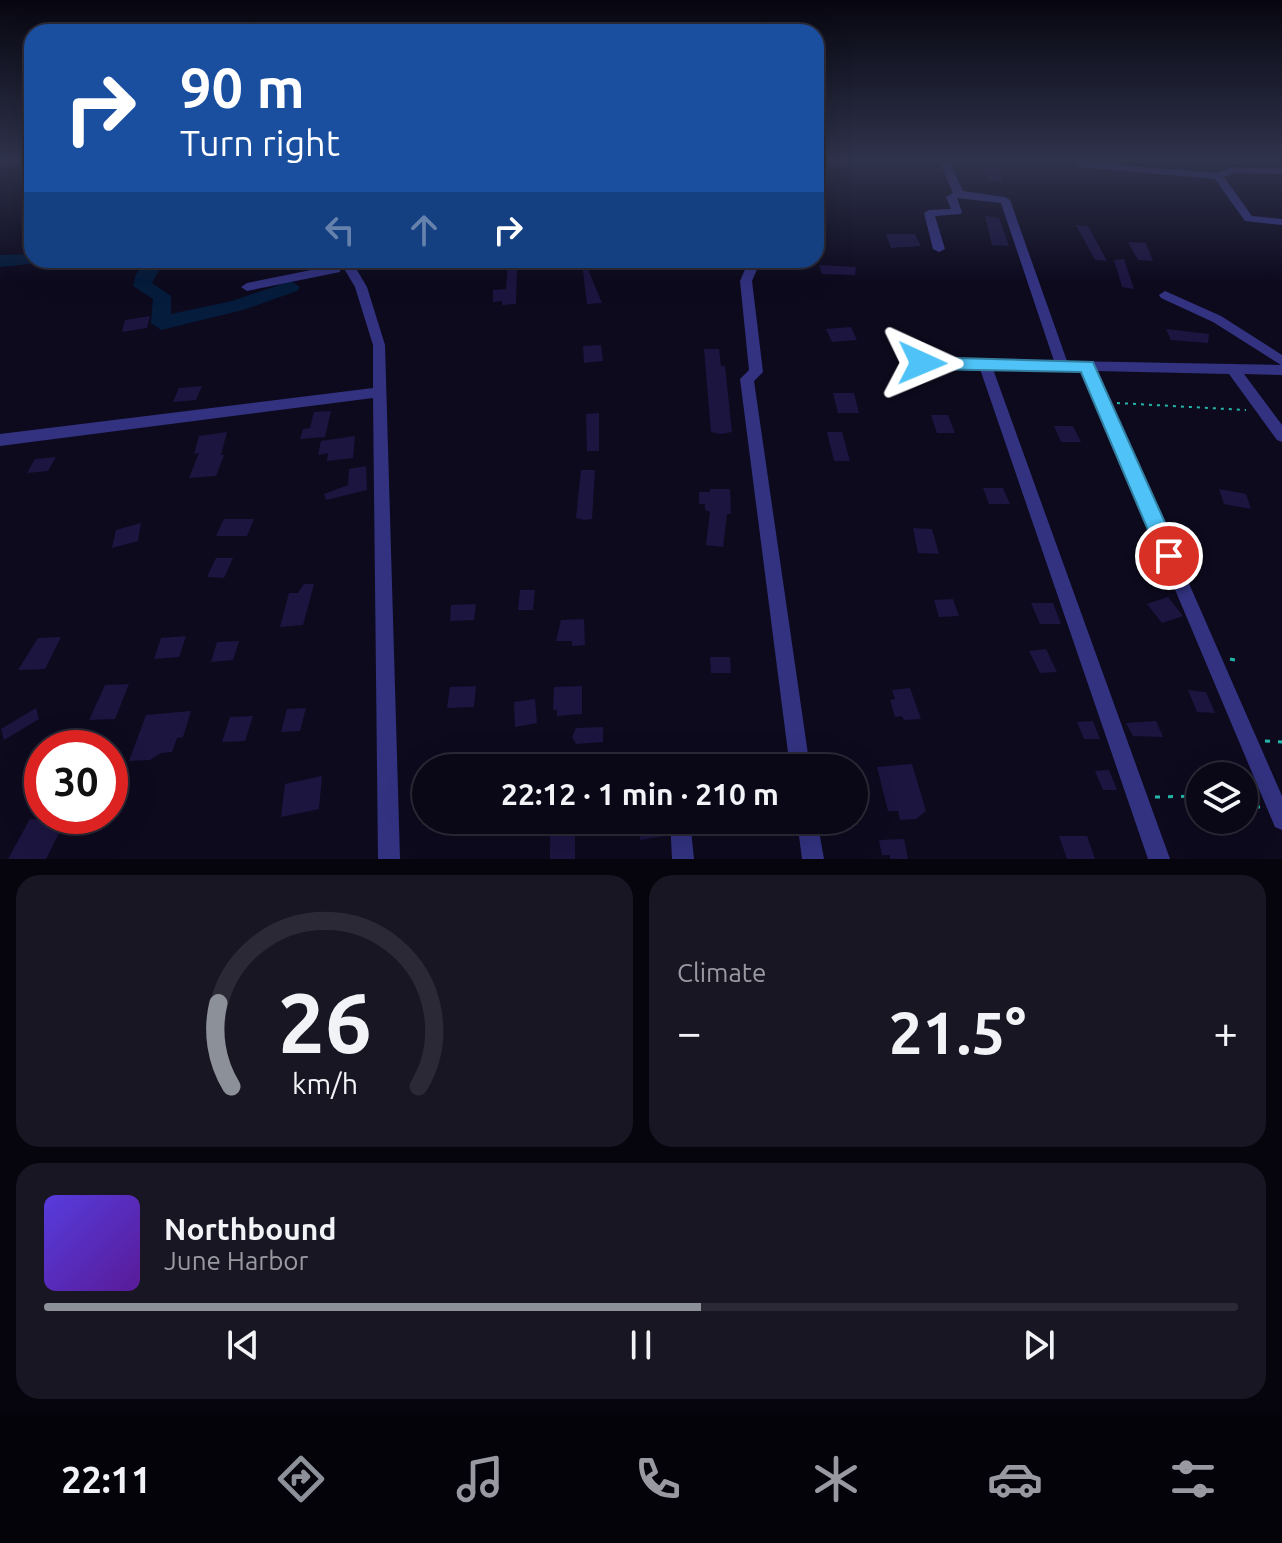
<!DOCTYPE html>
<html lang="en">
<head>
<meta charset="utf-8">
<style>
	body { margin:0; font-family:Ubuntu,sans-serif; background:#181623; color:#f1f3f6; height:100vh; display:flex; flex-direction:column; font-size:30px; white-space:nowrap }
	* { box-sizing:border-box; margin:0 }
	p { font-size:26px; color:#999aa1 }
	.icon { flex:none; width:44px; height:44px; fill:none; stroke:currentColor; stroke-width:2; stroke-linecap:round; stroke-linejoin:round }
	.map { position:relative; height:859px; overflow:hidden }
	.panel { display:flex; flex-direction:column; gap:16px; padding:16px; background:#06040c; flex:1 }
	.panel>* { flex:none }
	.hud { position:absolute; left:24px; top:24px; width:800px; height:244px; border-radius:24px; box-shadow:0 8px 32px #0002,0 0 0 2px #2a2935; background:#1a4fa0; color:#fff; overflow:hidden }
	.buttons { position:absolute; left:1186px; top:762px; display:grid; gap:16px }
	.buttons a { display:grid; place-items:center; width:72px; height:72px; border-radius:50%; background:#0a0816; box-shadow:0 8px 32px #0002,0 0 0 2px #2a2935; font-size:40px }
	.speed { position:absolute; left:24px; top:730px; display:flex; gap:16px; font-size:40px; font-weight:700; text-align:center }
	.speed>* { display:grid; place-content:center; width:104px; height:104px; border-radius:50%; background:#0a0816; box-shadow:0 8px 32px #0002,0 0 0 2px #2a2935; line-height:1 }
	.speed .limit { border:12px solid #d22; background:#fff; color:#111 }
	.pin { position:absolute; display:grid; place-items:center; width:68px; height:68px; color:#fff; margin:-34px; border:4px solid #fff; border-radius:50%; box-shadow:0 2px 8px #0007 }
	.me { position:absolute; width:88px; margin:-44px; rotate:91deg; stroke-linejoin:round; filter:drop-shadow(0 0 6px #0008) }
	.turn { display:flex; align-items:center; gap:28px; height:168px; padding:0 24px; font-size:36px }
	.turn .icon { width:104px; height:104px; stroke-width:2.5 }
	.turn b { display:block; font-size:56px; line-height:68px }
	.lanes { display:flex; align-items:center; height:76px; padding:0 24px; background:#0003; justify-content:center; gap:40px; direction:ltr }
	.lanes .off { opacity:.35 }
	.big { font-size:60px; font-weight:600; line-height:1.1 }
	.panel .tile { flex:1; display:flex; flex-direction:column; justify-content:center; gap:12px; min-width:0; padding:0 28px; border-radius:24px; background:#181623 }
	.panel .dial { align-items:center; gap:0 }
	.dial svg { height:208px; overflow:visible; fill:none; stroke:#2a2935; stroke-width:7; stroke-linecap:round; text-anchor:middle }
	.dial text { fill:#f1f3f6; stroke:none }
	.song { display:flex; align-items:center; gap:24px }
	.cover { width:96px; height:96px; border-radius:12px; background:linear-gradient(135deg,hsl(250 70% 55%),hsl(270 70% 35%)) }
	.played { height:8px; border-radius:4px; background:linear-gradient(90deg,#8c9099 55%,#2a2935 55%) }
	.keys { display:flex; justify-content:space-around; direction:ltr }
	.heat { display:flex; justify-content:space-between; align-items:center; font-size:44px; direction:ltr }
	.panel .tiles { flex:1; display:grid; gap:16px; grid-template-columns:1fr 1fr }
	.tile:last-child { grid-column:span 2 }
	.trip { position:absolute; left:412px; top:754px; width:456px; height:80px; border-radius:40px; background:#0a0816; box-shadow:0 8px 32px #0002,0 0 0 2px #2a2935; font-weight:600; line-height:80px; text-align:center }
	.menu { display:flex; height:128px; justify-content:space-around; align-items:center; background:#040309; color:#999aa1 }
	.menu .icon { width:56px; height:56px }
	.menu .on { color:#8c9099 }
	.menu b { font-size:36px; color:#f1f3f6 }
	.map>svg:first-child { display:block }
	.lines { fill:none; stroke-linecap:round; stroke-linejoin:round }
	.river { fill:#051c3c; fill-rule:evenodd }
	.building { fill:#1c1540 }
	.path-far1 { stroke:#24b6a8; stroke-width:2; stroke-dasharray:3 5; stroke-linecap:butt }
	.path { stroke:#24b6a8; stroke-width:3; stroke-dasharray:5 8; stroke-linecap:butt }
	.minor { fill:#323281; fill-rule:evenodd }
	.route { fill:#4fc3f7; stroke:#337fa1; stroke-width:2 }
</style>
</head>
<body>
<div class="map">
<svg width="1282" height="859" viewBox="0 0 1282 859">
	<rect width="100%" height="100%" fill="#0d0a1e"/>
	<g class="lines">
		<g class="river">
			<polygon points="32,254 32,260 40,260 38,263 0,267 0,255"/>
			<polygon points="147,260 165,260 152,283 171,296 171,314 232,301 291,281 300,287 297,291 243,310 161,330 151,323 153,299 133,286 136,274"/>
		</g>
	</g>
	<g class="building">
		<polygon points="979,161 995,162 1003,181 988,181"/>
		<polygon points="985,216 999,218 1009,246 992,245"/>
		<polygon points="1076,225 1088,226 1107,261 1095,260"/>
		<polygon points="886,234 915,234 921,246 891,248"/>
		<polygon points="1128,242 1146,243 1153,261 1138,260"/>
		<polygon points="1124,259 1134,289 1122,287 1114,260"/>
		<polygon points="585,262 602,303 587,304 582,263"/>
		<polygon points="508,264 516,265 517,268 516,304 502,305 502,301 493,302 493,290 506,289"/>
		<polygon points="819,265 856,267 855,275 822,274"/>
		<polygon points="150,316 147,328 122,332 125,320"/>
		<polygon points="851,327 857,340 832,342 826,329"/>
		<polygon points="1166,329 1209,334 1208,343 1171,340"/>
		<polygon points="601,345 603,361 584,363 583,346"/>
		<polygon points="704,349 719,349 721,366 725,366 732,432 721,434 711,432"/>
		<polygon points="202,386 196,400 173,402 179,388"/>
		<polygon points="833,393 854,393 859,413 838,413"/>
		<polygon points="331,411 325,437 300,439 303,429 310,428 314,412"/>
		<polygon points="599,413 599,451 587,451 586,414"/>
		<polygon points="931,415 948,415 955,433 937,433"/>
		<polygon points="1054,426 1073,426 1081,442 1061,442"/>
		<polygon points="227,432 221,455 224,455 216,476 189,478 199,453 194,454 199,436"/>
		<polygon points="827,432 842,432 850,461 834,461"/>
		<polygon points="355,436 353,458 327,461 328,453 318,455 321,441"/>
		<polygon points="56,457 48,471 27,473 35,459"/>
		<polygon points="366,466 367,490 326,500 324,494 348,485 349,469"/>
		<polygon points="581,470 595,470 592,519 584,520 576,518"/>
		<polygon points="983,488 1003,488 1010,504 989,504"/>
		<polygon points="710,489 730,489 731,514 727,514 723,547 706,545 710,512 705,510 705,504 699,504 699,492 710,492"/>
		<polygon points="1219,489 1246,494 1251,509 1224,504"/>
		<polygon points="224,519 254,519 247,536 216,536"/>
		<polygon points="141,523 138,541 112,548 116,530"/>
		<polygon points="913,528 932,529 939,554 918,553"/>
		<polygon points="216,558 233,558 224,578 207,577"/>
		<polygon points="314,584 303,625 280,627 289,593 298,593 304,584"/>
		<polygon points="520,590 535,590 533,610 518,610"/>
		<polygon points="1168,597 1183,616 1162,623 1147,604"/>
		<polygon points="953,599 959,616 939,617 934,600"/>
		<polygon points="1031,603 1053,603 1061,624 1040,624"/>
		<polygon points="476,604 474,620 450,621 451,605"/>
		<polygon points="584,619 585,645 572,646 572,641 556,641 561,620"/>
		<polygon points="186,636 179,657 154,659 161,638"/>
		<polygon points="61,637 45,669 18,670 38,638"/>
		<polygon points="239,641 233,660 211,662 217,642"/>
		<polygon points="1046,649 1057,672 1040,673 1029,651"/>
		<polygon points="710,657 730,657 731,673 711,673"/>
		<polygon points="129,684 115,719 89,720 105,685"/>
		<polygon points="476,686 474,707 447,708 450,687"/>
		<polygon points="582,686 582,714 557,716 557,710 553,710 554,687"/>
		<polygon points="910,688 921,719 904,720 902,716 895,717 890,700 895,699 892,690"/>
		<polygon points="1188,690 1206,692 1215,713 1197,712"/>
		<polygon points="535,699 537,723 515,727 514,702"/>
		<polygon points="36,708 39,719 4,740 1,729"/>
		<polygon points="306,708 300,731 281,732 287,709"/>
		<polygon points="191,711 183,737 177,738 172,752 161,753 150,760 129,761 146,715"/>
		<polygon points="253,716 245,741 222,742 230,717"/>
		<polygon points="1093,721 1100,739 1084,739 1077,722"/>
		<polygon points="1156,721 1163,737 1133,736 1126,723"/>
		<polygon points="603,727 603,742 576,744 572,737 576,728"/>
		<polygon points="912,764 926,811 916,819 900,820 898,811 888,811 877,767"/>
		<polygon points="1109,770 1117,790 1103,790 1095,771"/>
		<polygon points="322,776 319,809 281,817 285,784"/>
		<polygon points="30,819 65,821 46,859 8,859"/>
		<polygon points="638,820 664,820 666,836 640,840"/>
		<polygon points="575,831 575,859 550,859 550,833"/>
		<polygon points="1059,836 1087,836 1095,859 1067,859"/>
		<polygon points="904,839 908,859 890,859 890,855 882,855 879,840"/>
	</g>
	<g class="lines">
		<polyline class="path-far1" points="1117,403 1246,410"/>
		<g class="path">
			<polyline points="1230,659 1240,661"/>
			<polyline points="1265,741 1282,742"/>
			<polyline points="1155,797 1200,796"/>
			<polyline points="1244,807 1260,807"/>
		</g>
		<g class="minor">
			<polygon points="939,161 949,161 963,191 1005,197 1010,200 1067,361 1281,365 1213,322 1161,298 1159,295 1165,291 1221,316 1282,355 1282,375 1244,374 1282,425 1282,442 1277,440 1229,374 1096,371 1282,796 1282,830 1275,827 1083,371 993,369 1170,859 1148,859 980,369 922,368 916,363 922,358 1054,361 1001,203 957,198 962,212 961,214 935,216 945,249 939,252 933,249 924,213 929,210 951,209 946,197 953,193"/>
			<polygon points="1071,161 1217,173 1233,167 1282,168 1282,174 1234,173 1224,177 1252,216 1282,219 1282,225 1245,221 1215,179 1078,167"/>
			<polygon points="339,260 351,260 367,287 385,345 400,859 378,859 373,398 0,446 0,434 373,388 373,345 355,287"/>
			<polygon points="749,260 761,260 752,281 763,372 754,381 810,768 790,768 740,379 749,370 740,281"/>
			<polygon points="336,265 340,266 340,272 247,291 241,287 247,283"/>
			<polygon points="670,820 690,820 694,859 672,859"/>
			<polygon points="797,820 817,820 824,859 802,859"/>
		</g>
	</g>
	<linearGradient id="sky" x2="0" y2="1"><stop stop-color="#070610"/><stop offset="0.57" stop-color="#2f334c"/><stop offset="1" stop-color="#2f334c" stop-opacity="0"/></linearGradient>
	<rect width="1282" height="281" fill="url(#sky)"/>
	<polygon class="route" points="922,357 1093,362 1180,556 1177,563 1169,565 1162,563 1081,372 922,369 913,363"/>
</svg>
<div class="buttons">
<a><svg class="icon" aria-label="layers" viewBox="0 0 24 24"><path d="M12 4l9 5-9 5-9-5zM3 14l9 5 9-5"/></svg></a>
</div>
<div class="speed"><div class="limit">30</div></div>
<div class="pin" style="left:1169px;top:556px;background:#d93025"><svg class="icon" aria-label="arrive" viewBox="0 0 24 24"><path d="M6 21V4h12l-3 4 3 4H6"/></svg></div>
<svg class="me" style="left:922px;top:363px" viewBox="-20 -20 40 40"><path d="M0-17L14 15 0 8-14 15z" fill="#4fc3f7" stroke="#fff" stroke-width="4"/></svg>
<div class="trip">22:12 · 1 min · 210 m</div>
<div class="hud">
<div class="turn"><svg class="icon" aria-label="right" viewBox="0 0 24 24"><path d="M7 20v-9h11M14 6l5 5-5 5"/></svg><div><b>90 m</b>Turn right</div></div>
<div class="lanes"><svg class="icon off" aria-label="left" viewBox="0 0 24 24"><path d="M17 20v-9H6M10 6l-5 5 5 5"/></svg><svg class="icon off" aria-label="ahead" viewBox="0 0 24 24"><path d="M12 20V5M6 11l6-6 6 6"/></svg><svg class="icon" aria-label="right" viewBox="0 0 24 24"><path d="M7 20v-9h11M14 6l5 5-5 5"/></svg></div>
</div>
</div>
<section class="panel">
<div class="tiles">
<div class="tile dial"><svg viewBox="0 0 100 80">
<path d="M14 69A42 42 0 1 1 86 69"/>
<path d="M14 69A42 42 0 0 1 9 37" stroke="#8c9099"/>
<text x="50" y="56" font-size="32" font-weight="700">26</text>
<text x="50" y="72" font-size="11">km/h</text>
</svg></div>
<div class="tile"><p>Climate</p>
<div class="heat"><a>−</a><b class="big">21.5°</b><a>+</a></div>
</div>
<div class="tile">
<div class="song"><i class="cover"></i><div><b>Northbound</b><p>June Harbor</p></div></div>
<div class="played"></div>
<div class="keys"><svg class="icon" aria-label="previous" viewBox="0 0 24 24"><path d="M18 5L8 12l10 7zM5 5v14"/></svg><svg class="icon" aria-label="pause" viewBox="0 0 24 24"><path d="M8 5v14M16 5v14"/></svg><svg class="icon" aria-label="next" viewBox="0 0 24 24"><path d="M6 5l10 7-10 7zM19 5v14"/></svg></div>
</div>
</div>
</section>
<nav class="menu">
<b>22:11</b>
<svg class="icon on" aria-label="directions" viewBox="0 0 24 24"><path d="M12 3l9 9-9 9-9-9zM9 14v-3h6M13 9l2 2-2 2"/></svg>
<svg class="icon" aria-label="music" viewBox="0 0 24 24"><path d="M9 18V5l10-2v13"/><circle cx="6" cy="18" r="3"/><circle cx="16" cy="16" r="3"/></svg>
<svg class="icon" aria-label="phone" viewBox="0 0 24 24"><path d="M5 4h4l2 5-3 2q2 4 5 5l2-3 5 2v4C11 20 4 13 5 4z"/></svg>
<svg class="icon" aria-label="climate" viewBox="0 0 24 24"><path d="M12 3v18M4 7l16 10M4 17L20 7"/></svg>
<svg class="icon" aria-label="car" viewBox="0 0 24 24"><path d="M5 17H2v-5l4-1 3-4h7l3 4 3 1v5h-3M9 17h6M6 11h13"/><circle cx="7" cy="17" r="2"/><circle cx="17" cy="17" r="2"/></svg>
<svg class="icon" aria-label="filters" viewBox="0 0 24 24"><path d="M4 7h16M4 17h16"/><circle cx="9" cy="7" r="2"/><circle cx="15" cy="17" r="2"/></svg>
</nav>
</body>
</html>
